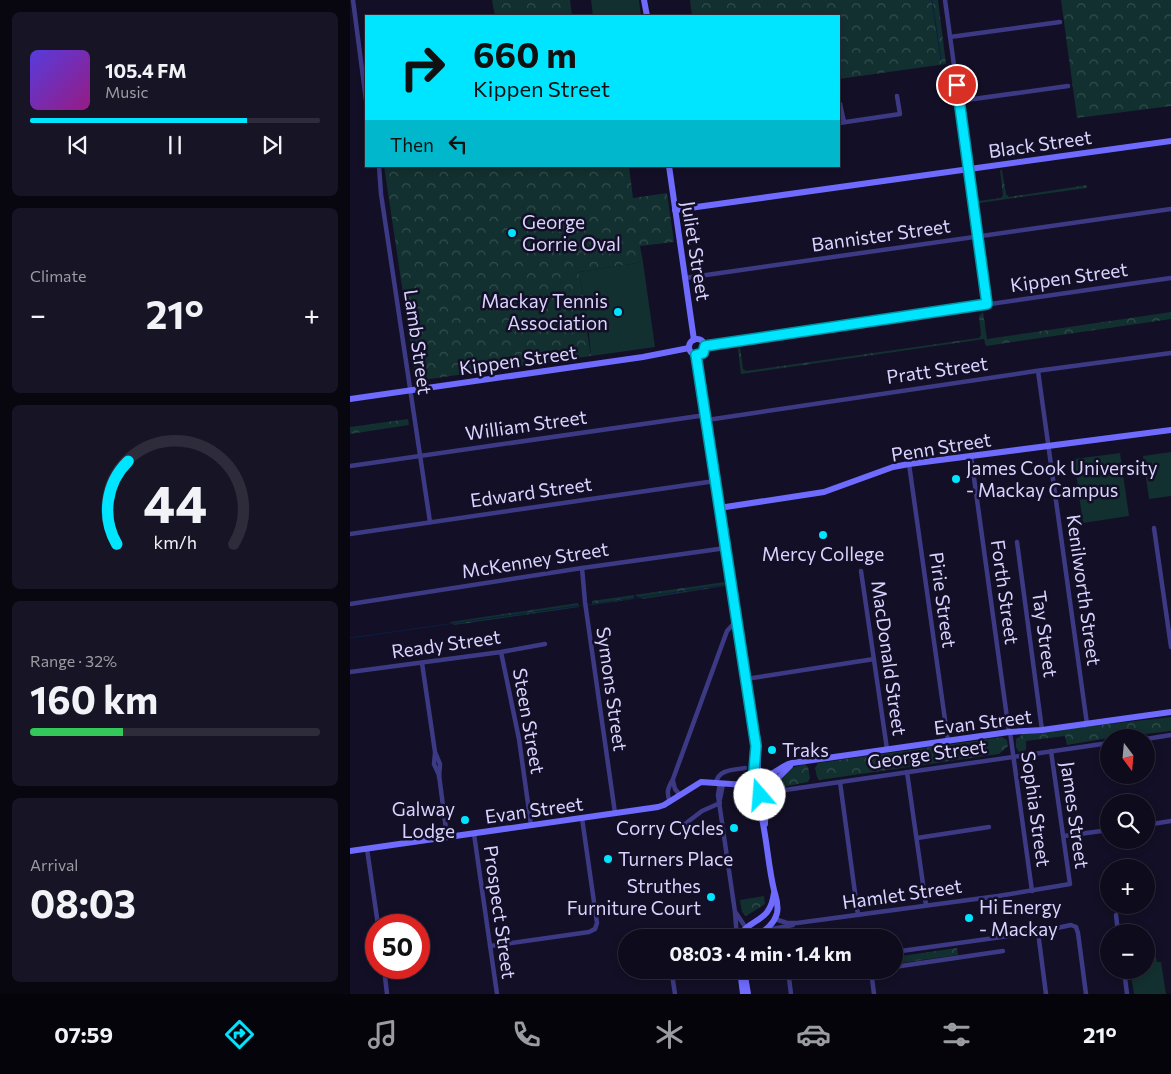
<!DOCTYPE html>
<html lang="en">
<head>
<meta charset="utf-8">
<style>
	body { margin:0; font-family:Commissioner,sans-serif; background:#171425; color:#f1f3f6; height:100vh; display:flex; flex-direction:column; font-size:19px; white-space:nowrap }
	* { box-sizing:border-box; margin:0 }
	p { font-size:16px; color:#9b9ba3 }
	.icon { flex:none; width:28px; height:28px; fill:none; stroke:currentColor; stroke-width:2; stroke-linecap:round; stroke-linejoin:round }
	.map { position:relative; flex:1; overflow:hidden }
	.drawer { display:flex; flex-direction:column; gap:12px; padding:12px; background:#08060f; width:350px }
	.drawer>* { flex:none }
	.hud { position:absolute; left:15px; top:15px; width:475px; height:152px; border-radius:0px; box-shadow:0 2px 8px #0003,0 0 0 1px #2e2b3b; background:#00e5ff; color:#111; overflow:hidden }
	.needle { width:32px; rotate:164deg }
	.fabs { position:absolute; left:750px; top:729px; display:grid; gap:10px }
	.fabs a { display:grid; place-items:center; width:55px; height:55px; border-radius:50%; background:#0e0b1c; box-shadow:0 2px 8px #0003,0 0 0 1px #2e2b3b; font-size:25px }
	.speed { position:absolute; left:15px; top:914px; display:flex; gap:10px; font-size:25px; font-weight:700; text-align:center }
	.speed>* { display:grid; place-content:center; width:65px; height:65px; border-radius:50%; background:#0e0b1c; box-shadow:0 2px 8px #0003,0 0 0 1px #2e2b3b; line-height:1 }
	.speed .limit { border:8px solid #d22; background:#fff; color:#111 }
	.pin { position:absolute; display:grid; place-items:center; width:42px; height:42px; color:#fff; margin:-21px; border:2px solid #fff; border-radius:50%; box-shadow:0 1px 5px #0007 }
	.me { position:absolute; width:55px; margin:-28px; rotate:342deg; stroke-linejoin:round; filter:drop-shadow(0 0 4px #0008) }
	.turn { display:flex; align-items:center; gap:18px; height:105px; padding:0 25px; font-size:22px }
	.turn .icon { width:65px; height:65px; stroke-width:2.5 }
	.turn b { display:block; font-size:35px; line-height:42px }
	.then { display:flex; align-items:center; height:48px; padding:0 25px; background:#0003; gap:10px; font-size:19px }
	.big { font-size:38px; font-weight:700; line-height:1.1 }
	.drawer .card { flex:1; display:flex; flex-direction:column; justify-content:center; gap:8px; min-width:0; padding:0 18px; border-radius:8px; background:#171425 }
	.drawer .dial { align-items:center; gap:0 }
	.dial svg { height:130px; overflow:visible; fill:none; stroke:#2e2b3b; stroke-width:7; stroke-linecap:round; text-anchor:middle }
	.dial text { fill:#f1f3f6; stroke:none }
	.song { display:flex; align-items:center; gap:15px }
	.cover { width:60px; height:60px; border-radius:8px; background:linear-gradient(135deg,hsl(250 70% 55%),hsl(310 70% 35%)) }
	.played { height:5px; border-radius:2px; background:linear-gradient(90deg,#00e5ff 75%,#2e2b3b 75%) }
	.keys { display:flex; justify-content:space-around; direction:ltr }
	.heat { display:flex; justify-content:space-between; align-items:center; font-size:28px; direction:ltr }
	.charge { height:8px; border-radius:4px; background:linear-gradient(90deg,#34c759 32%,#2e2b3b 0) }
	.trip { position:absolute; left:268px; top:929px; width:285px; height:50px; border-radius:25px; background:#0e0b1c; box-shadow:0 2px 8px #0003,0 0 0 1px #2e2b3b; font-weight:700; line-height:50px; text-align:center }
	.tab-bar { display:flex; height:80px; justify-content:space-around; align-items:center; background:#06040b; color:#9b9ba3 }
	.tab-bar .icon { width:35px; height:35px }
	.tab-bar .selected { color:#00e5ff }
	.tab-bar b { font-size:22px; color:#f1f3f6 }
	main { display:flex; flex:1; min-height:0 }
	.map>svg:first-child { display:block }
	.grass { fill:#12302f }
	.park { fill:url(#park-crowns) }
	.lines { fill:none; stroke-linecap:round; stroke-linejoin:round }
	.stream { stroke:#0a1f44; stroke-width:1 }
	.street { stroke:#3d3a85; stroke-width:4.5 }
	.secondary { stroke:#6f6bff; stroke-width:6 }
	.route-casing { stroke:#0095a6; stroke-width:12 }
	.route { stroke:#00e5ff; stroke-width:9 }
	.poi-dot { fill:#00e5ff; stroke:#130f26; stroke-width:2 }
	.labels { text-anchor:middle; stroke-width:5; stroke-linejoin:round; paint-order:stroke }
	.street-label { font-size:19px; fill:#d9d4ff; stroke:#130f26 }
	.poi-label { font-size:19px; fill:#d9d4ff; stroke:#130f26; text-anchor:start }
</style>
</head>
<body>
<main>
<section class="drawer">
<div class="card">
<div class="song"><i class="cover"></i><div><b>105.4 FM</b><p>Music</p></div></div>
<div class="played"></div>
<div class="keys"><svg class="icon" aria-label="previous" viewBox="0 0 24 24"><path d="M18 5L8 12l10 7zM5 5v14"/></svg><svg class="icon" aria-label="pause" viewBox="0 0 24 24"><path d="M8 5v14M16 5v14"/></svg><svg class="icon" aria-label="next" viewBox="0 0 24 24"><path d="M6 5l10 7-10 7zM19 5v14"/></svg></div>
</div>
<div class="card"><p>Climate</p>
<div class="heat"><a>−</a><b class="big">21°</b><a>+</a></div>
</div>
<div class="card dial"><svg viewBox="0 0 100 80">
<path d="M14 69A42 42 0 1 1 86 69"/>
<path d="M14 69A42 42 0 0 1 21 18" stroke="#00e5ff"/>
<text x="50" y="56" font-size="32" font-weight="700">44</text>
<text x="50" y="72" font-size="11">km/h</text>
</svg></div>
<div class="card"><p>Range · 32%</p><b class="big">160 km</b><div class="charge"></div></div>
<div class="card"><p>Arrival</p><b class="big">08:03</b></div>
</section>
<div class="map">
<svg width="821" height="994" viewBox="0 0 821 994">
	<defs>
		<pattern id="park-crowns" width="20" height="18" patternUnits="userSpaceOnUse" patternTransform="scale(1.25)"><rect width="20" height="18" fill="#12302f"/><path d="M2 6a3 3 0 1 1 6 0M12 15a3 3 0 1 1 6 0" fill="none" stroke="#344d4e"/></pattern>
	</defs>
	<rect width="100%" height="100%" fill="#130f26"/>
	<g class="grass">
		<polygon points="241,0 289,0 291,16 243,16"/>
		<polygon points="293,262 305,347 241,356 238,324 229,272"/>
		<polygon points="821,452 821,496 799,499 793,456"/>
		<polygon points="770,453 779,516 733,523 724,459"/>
		<polygon points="806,957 807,962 811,962 816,994 784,994 780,970 796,970 796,958"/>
	</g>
	<g class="park">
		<polygon points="142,0 220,0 222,16 145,16"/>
		<polygon points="340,0 588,0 596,64 489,79 489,16 342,16"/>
		<polygon points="711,0 821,0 821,106 727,118"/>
		<polygon points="34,166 279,166 283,198 317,193 324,242 290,246 293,262 229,272 238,324 236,325 241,356 66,381"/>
		<polygon points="650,170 652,170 656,194 659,197 737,185 737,188 629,203 629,201 651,198 653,195"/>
		<polygon points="633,312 637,339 821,312 821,319 636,346 634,339 391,374 388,349 390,348 393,369 396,371 629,338 631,335 629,316"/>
		<polygon points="58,419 59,425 0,434 0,427"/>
		<polygon points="375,582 375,586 293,599 284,595 284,599 242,605 242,601"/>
		<polygon points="228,603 229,607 104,625 100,622"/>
		<polygon points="821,717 821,731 759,738 717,745 715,736 676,741 676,750 670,752 668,751 666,747 666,739 673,734"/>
		<polygon points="652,737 657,740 658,746 649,754 469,780 467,777 465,768 468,763"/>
		<polygon points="455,764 458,767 460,778 458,782 428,788 427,781 441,768"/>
		<polygon points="414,896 415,904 396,916 392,912 390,900"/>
		<polygon points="607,948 608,955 544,964 544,957"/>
	</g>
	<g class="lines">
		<g class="stream">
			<polyline points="582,0 591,60"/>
			<polyline points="237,605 375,585"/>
			<polyline points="0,638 233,605"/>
		</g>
		<g class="street">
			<polyline points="3,0 16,100"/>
			<polyline points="595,0 637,304"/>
			<polyline points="600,37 710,22"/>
			<polyline points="609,101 718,86"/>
			<polyline points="490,104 494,122"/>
			<polyline points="489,123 550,114 547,96"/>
			<polyline points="29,166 31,194 80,522"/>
			<polyline points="335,278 821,209"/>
			<polyline points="355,345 821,278"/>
			<polyline points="688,371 737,724"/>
			<polyline points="357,420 686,371 821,353"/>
			<polyline points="621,456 659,732"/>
			<polyline points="559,464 598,741"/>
			<polyline points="0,466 356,415"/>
			<polyline points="804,528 821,647"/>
			<polyline points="0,534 365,481"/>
			<polyline points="667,542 692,730"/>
			<polyline points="232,568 235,602 265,813"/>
			<polyline points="511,571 537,749"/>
			<polyline points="0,604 232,568 376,548"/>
			<polyline points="151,652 169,739 181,825"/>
			<polyline points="72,663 85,752 90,764 89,777"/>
			<polyline points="0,672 151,652 195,644"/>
			<polyline points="396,679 524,659"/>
			<polyline points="660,732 682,891"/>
			<polyline points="796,739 821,735"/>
			<polyline points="85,753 84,764 89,775 97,837"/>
			<polyline points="557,772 576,905"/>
			<polyline points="323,781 325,789 330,795"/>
			<polyline points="490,782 508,915"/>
			<path d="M366,783C368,769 384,770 395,768"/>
			<polyline points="370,783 368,795 385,912 387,938"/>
			<polyline points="428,791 759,743"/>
			<polyline points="370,799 373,784"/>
			<path d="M320,802C316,792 318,788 323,779L377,631L387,620"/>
			<polyline points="335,824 352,811 370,803"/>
			<polyline points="796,825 821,821"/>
			<polyline points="124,834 147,994"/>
			<polyline points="714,836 759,830"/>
			<polyline points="567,838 639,827"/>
			<polyline points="17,849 28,925"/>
			<polyline points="386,913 396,928"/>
			<polyline points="766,915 768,932"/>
			<polyline points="425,919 437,923 447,923 648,896 720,884 701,751"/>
			<polyline points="417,930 443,925"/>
			<polyline points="688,932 696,994"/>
			<polyline points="140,946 239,932 245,929 247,923 232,818"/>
			<polyline points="544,952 688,932 721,925 726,927 728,933 736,994"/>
			<polyline points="544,967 653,951"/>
			<polyline points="34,968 37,994"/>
			<polyline points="438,970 441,994"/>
			<polyline points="521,970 524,994"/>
			<polyline points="774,970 777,994"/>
			<polyline points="322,974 325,994"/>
		</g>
		<g class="secondary">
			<polyline points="294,0 297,16"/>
			<polyline points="319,166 344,340"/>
			<polyline points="325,210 821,141"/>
			<circle cx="347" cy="347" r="8"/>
			<polyline points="346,355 407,754 408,769 412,775"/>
			<polyline points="0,399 293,357 339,348"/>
			<polyline points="369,508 474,492 543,467 559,464 821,430"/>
			<circle cx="410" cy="782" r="7"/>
			<path d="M414,776C424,775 432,765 442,763L659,732L692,730L821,712"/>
			<polyline points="416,785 428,778 440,766"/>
			<polyline points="415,824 416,785"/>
			<polyline points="0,851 308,807 314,805 351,782 396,785 403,782"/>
			<path d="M388,938C400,917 420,924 424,893"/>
			<path d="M404,938C414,931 424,925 427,913C429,904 426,898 424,890C418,865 417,839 411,814C409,805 413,797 407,788"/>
			<polyline points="390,970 393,994"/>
			<polyline points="394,970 398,994"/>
		</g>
	</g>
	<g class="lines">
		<defs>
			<polyline id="route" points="410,795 403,783 406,746 346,355 353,353 355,346 637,304 607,85"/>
		</defs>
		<use href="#route" class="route-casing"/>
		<use href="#route" class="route"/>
	</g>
	<g class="poi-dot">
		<circle cx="162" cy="233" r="5"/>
		<circle cx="268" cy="312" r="5"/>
		<circle cx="606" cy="479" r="5"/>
		<circle cx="473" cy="535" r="5"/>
		<circle cx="422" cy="750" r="5"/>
		<circle cx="115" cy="820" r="5"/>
		<circle cx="384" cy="828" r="5"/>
		<circle cx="258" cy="859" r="5"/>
		<circle cx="361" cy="897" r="5"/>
		<circle cx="619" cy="918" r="5"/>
	</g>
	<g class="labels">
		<g class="street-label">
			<text transform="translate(690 144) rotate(-8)" y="7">Black Street</text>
			<text transform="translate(531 235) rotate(-8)" y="7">Bannister Street</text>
			<text transform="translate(346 251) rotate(81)" y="7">Juliet Street</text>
			<text transform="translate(719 277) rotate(-8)" y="7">Kippen Street</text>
			<text transform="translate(68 342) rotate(82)" y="7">Lamb Street</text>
			<text transform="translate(168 360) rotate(-8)" y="7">Kippen Street</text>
			<text transform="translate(587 370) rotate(-8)" y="7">Pratt Street</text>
			<text transform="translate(176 425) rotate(-8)" y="7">William Street</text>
			<text transform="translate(591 447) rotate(-9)" y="7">Penn Street</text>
			<text transform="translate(181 492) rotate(-8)" y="7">Edward Street</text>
			<text transform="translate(185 560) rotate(-9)" y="7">McKenney Street</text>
			<text transform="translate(734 590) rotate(82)" y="7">Kenilworth Street</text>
			<text transform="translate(655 592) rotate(82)" y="7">Forth Street</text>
			<text transform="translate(593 600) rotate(82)" y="7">Pirie Street</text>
			<text transform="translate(695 634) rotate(82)" y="7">Tay Street</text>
			<text transform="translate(96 644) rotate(-8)" y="7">Ready Street</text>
			<text transform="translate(539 658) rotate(82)" y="7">MacDonald Street</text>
			<text transform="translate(262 689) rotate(82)" y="7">Symons Street</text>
			<text transform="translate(179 721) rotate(80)" y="7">Steen Street</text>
			<text transform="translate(633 722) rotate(-7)" y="7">Evan Street</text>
			<text transform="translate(577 754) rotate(-8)" y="7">George Street</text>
			<text transform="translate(686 809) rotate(82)" y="7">Sophia Street</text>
			<text transform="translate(184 810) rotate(-8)" y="7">Evan Street</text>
			<text transform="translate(725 815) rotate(82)" y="7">James Street</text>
			<text transform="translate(552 894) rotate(-8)" y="7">Hamlet Street</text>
			<text transform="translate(150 912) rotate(82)" y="7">Prospect Street</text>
		</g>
		<g class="poi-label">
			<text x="172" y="229">George<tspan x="172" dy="22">Gorrie Oval</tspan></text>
			<text x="258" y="308" text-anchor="end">Mackay Tennis<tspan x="258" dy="22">Association</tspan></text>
			<text x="616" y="475">James Cook University<tspan x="616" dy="22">- Mackay Campus</tspan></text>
			<text x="473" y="561" text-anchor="middle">Mercy College</text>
			<text x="432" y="757">Traks</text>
			<text x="105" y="816" text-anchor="end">Galway<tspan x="105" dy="22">Lodge</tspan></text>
			<text x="374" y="835" text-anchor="end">Corry Cycles</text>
			<text x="268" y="866">Turners Place</text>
			<text x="351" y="893" text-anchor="end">Struthes<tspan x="351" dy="22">Furniture Court</tspan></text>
			<text x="629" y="914">Hi Energy<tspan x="629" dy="22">- Mackay</tspan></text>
		</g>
	</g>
</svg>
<div class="fabs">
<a><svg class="needle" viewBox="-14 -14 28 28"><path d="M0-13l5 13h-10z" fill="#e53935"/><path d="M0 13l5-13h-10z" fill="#9b9ba3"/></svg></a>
<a><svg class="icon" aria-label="search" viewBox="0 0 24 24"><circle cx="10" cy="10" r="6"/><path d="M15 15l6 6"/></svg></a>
<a>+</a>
<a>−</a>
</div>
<div class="speed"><div class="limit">50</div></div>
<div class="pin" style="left:607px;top:85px;background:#d93025"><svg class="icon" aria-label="arrive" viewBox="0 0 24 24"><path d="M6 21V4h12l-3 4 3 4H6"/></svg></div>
<svg class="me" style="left:410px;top:795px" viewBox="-20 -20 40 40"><circle r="19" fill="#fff"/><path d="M0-13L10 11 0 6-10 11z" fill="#00e5ff"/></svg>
<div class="trip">08:03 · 4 min · 1.4 km</div>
<div class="hud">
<div class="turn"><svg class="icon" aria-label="right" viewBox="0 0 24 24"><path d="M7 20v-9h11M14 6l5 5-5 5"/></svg><div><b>660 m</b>Kippen Street</div></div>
<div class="then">Then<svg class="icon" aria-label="left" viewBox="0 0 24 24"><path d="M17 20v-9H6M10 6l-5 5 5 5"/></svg></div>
</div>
</div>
</main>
<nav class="tab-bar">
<b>07:59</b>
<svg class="icon selected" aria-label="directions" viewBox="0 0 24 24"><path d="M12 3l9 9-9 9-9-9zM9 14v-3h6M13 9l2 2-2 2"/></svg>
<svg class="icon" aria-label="music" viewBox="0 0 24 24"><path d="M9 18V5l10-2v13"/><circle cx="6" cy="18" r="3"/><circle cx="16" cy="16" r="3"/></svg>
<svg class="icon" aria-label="phone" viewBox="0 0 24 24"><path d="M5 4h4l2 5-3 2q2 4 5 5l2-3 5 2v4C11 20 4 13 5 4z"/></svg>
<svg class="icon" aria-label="climate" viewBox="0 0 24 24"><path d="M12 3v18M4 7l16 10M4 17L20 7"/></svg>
<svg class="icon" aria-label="car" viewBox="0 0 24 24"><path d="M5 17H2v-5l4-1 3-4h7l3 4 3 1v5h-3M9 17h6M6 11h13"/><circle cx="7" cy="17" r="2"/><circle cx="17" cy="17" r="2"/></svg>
<svg class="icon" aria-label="filters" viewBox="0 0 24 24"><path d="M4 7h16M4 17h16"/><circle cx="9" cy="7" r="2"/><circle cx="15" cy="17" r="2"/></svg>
<b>21°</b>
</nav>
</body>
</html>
